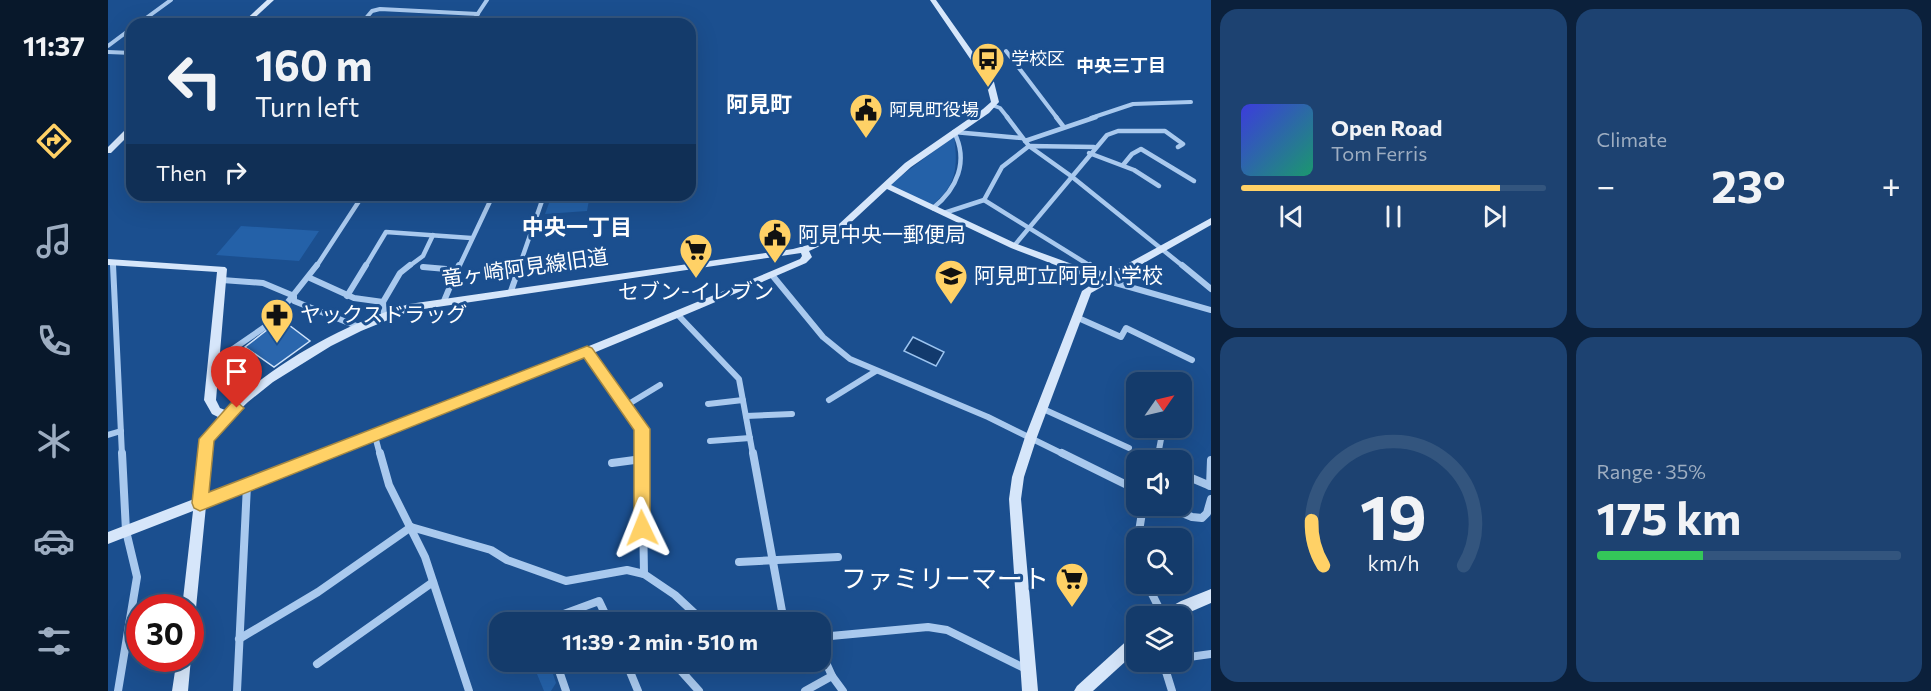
<!DOCTYPE html>
<html lang="en">
<head>
<meta charset="utf-8">
<style>
	body { margin:0; font-family:Commissioner,"Noto Sans JP",sans-serif; background:#1d4271; color:#f1f3f6; height:100vh; display:flex; flex-direction:column; font-size:22px; white-space:nowrap }
	* { box-sizing:border-box; margin:0 }
	p { font-size:20px; color:#9dadc1 }
	.icon { flex:none; width:33px; height:33px; fill:none; stroke:currentColor; stroke-width:2; stroke-linecap:round; stroke-linejoin:round }
	.map { position:relative; flex:1; overflow:hidden }
	.details { display:flex; flex-direction:column; gap:9px; padding:9px; background:#0b203b; width:720px }
	.details>* { flex:none }
	.hud { position:absolute; left:18px; top:18px; width:570px; height:183px; border-radius:18px; box-shadow:0 6px 24px #0002,0 0 0 2px #33557e; background:#143b6b; color:#f1f3f6; overflow:hidden }
	.needle { width:39px; rotate:56deg }
	.tools { position:absolute; left:1018px; top:372px; display:grid; gap:12px }
	.tools a { display:grid; place-items:center; width:66px; height:66px; border-radius:12px; background:#143b6b; box-shadow:0 6px 24px #0002,0 0 0 2px #33557e; font-size:30px }
	.speed { position:absolute; left:18px; top:594px; display:flex; gap:12px; font-size:30px; font-weight:700; text-align:center }
	.speed>* { display:grid; place-content:center; width:78px; height:78px; border-radius:50%; background:#143b6b; box-shadow:0 6px 24px #0002,0 0 0 2px #33557e; line-height:1 }
	.speed .limit { border:9px solid #d22; background:#fff; color:#111 }
	.pin { position:absolute; display:grid; place-items:center; width:51px; height:51px; color:#fff; margin:-62px -26px; border-radius:50% 50% 50% 0; rotate:-45deg; box-shadow:0 0 6px #0007 }
	.pin .icon { rotate:45deg }
	.me { position:absolute; width:66px; margin:-33px; rotate:358deg; stroke-linejoin:round; filter:drop-shadow(0 0 4px #0008) }
	.turn { display:flex; align-items:center; gap:21px; height:126px; padding:0 30px; font-size:27px }
	.turn .icon { width:78px; height:78px; stroke-width:2.5 }
	.turn b { display:block; font-size:42px; line-height:51px }
	.then { display:flex; align-items:center; height:57px; padding:0 30px; background:#0003; gap:12px; font-size:22px }
	.big { font-size:45px; font-weight:700; line-height:1.1 }
	.details .widget { flex:1; display:flex; flex-direction:column; justify-content:center; gap:9px; min-width:0; padding:0 21px; border-radius:18px; background:#1d4271 }
	.details .dial { align-items:center; gap:0 }
	.dial svg { height:156px; overflow:visible; fill:none; stroke:#33557e; stroke-width:7; stroke-linecap:round; text-anchor:middle }
	.dial text { fill:#f1f3f6; stroke:none }
	.song { display:flex; align-items:center; gap:18px }
	.cover { width:72px; height:72px; border-radius:9px; background:linear-gradient(135deg,hsl(240 70% 55%),hsl(160 70% 35%)) }
	.played { height:6px; border-radius:3px; background:linear-gradient(90deg,#ffd166 85%,#33557e 85%) }
	.keys { display:flex; justify-content:space-around; direction:ltr }
	.heat { display:flex; justify-content:space-between; align-items:center; font-size:33px; direction:ltr }
	.charge { height:9px; border-radius:4px; background:linear-gradient(90deg,#34c759 35%,#33557e 0) }
	.details .tiles { flex:1; display:grid; gap:9px; grid-template-columns:repeat(2,1fr) }
	.trip { position:absolute; left:381px; top:612px; width:342px; height:60px; border-radius:18px; background:#143b6b; box-shadow:0 6px 24px #0002,0 0 0 2px #33557e; font-weight:700; line-height:60px; text-align:center }
	main { display:flex; flex:1; min-height:0 }
	.dock { display:flex; flex-direction:column; width:108px; justify-content:space-around; align-items:center; background:#08182b; color:#9dadc1 }
	.dock .icon { width:42px; height:42px }
	.dock .selected { color:#ffd166 }
	.dock b { font-size:27px; color:#f1f3f6 }
	.map>svg:first-child { display:block }
	.green { fill:#2461a8 }
	.water { fill:#123a6d; stroke:#9cc4f0; stroke-width:1.5 }
	.building { fill:#2a66ad; stroke:#cfe3fa; stroke-width:1.5 }
	.lines { fill:none; stroke-linecap:round; stroke-linejoin:round }
	.street-far3 { stroke:#a9c9ee; stroke-width:4 }
	.street-far2 { stroke:#a9c9ee; stroke-width:4.5 }
	.street-far1 { stroke:#a9c9ee; stroke-width:6 }
	.street { stroke:#a9c9ee; stroke-width:8 }
	.secondary { fill:#d6e6fa; fill-rule:evenodd }
	.route { fill:#ffd166; stroke:#a68842; stroke-width:1.5 }
	.labels { text-anchor:middle; stroke-width:6; stroke-linejoin:round; paint-order:stroke }
	.far-poi-label { font-size:18px; fill:#fff; stroke:#1b4f8f; text-anchor:start }
	.far-neighbourhood-label { font-size:18px; font-weight:bold; fill:#fff; stroke:#1b4f8f }
	.poi-label { font-size:21px; fill:#fff; stroke:#1b4f8f; text-anchor:start }
	.street-label { font-size:21px; fill:#fff; stroke:#1b4f8f }
	.far-district-label { font-size:22px; font-weight:bold; fill:#fff; stroke:#1b4f8f }
	.neighbourhood-label { font-size:22px; font-weight:bold; fill:#fff; stroke:#1b4f8f }
	.near-poi-label { font-size:26px; fill:#fff; stroke:#1b4f8f; text-anchor:end }
</style>
</head>
<body>
<main>
<nav class="dock">
<b>11:37</b>
<svg class="icon selected" aria-label="directions" viewBox="0 0 24 24"><path d="M12 3l9 9-9 9-9-9zM9 14v-3h6M13 9l2 2-2 2"/></svg>
<svg class="icon" aria-label="music" viewBox="0 0 24 24"><path d="M9 18V5l10-2v13"/><circle cx="6" cy="18" r="3"/><circle cx="16" cy="16" r="3"/></svg>
<svg class="icon" aria-label="phone" viewBox="0 0 24 24"><path d="M5 4h4l2 5-3 2q2 4 5 5l2-3 5 2v4C11 20 4 13 5 4z"/></svg>
<svg class="icon" aria-label="climate" viewBox="0 0 24 24"><path d="M12 3v18M4 7l16 10M4 17L20 7"/></svg>
<svg class="icon" aria-label="car" viewBox="0 0 24 24"><path d="M5 17H2v-5l4-1 3-4h7l3 4 3 1v5h-3M9 17h6M6 11h13"/><circle cx="7" cy="17" r="2"/><circle cx="17" cy="17" r="2"/></svg>
<svg class="icon" aria-label="filters" viewBox="0 0 24 24"><path d="M4 7h16M4 17h16"/><circle cx="9" cy="7" r="2"/><circle cx="15" cy="17" r="2"/></svg>
</nav>
<div class="map">
<svg width="1103" height="691" viewBox="0 0 1103 691">
	<rect width="100%" height="100%" fill="#1b4f8f"/>
	<g class="green">
		<path d="M846,136C850,166 849,186 824,205L781,185Z"/>
		<polygon points="444,195 491,195 491,200 481,200 479,211 437,214"/>
		<polygon points="133,226 211,231 191,261 108,255"/>
		<polygon points="424,662 441,662 448,683 443,691 436,691"/>
	</g>
	<polygon class="water" points="805,337 836,352 828,366 796,351"/>
	<polygon class="building" points="173,319 202,341 166,367 137,347"/>
	<g class="lines">
		<g class="street-far3">
			<polyline points="30,24 63,0"/>
			<polyline points="253,24 264,11 272,9 370,14"/>
			<polyline points="363,24 379,0"/>
			<polyline points="0,46 24,28"/>
			<polyline points="898,51 949,118"/>
			<polyline points="0,52 24,53"/>
			<polyline points="884,105 892,108 900,118"/>
			<polyline points="983,118 1025,104 1083,102"/>
		</g>
		<g class="street-far2">
			<polyline points="899,117 921,146 963,176 1076,267"/>
			<polyline points="948,117 955,126"/>
			<polyline points="846,132 914,138"/>
			<polyline points="917,141 988,117"/>
			<polyline points="981,153 1026,170 1051,186"/>
			<polyline points="1015,165 1024,154 1033,149 1086,181"/>
			<polyline points="263,195 322,199 324,195"/>
			<polyline points="876,200 984,267"/>
			<path d="M825,208C849,189 861,161 846,132"/>
			<polyline points="836,213 876,200 894,167 921,146 986,147"/>
			<polyline points="906,246 999,135 1010,131 1057,131 1075,144 1070,147"/>
			<polyline points="5,263 5,267"/>
			<polyline points="208,267 255,195"/>
			<polyline points="257,267 278,232 363,238"/>
			<polyline points="300,267 315,256 325,235"/>
			<polyline points="351,267 385,195"/>
			<polyline points="411,267 436,195"/>
		</g>
		<g class="street-far1">
			<polyline points="5,265 14,455"/>
			<polyline points="982,265 997,280 1103,310"/>
			<polyline points="1074,265 1103,289"/>
			<polyline points="315,267 350,270"/>
			<polyline points="664,275 715,337 742,359 880,417 957,455"/>
			<polyline points="202,278 246,298 275,302 276,316"/>
			<polyline points="114,280 155,283 186,296 186,301 251,327"/>
			<polyline points="403,291 412,265"/>
			<polyline points="239,296 258,265"/>
			<polyline points="336,301 351,265"/>
			<polyline points="275,302 292,273 302,265"/>
			<polyline points="570,315 631,379 645,455"/>
			<polyline points="968,317 1013,337 1018,328 1084,360"/>
			<polyline points="479,351 534,429 534,455"/>
			<polyline points="106,362 164,322 209,265"/>
			<polyline points="721,400 768,371"/>
			<polyline points="600,404 635,400"/>
			<polyline points="519,405 552,385"/>
			<polyline points="933,408 1021,448"/>
			<polyline points="638,416 684,414"/>
			<polyline points="0,435 13,431"/>
			<polyline points="267,436 272,455"/>
			<polyline points="602,441 642,438"/>
			<polyline points="1050,455 1054,434"/>
		</g>
		<g class="street">
			<polyline points="272,453 281,485 317,557 361,691"/>
			<polyline points="534,453 536,574"/>
			<polyline points="645,453 676,622"/>
			<polyline points="954,453 1029,490"/>
			<polyline points="1049,460 1050,453"/>
			<polyline points="504,463 534,459"/>
			<polyline points="1074,474 1100,485"/>
			<polyline points="1102,486 1103,460"/>
			<polyline points="1057,506 1084,517 1094,518 1099,513 1103,499"/>
			<polyline points="303,527 383,550 399,560 458,581 519,570 536,574 567,595 596,622"/>
			<polyline points="1030,538 1035,506"/>
			<polyline points="1029,544 1029,559"/>
			<polyline points="631,562 730,557"/>
			<polyline points="1039,584 1055,616"/>
			<polyline points="434,622 491,601 501,622"/>
			<polyline points="712,637 820,627 839,630 918,669"/>
			<polyline points="131,639 210,592 303,527"/>
			<polyline points="712,649 724,676 735,691"/>
			<polyline points="1074,658 1103,654"/>
			<polyline points="448,662 458,691"/>
			<polyline points="518,662 530,691"/>
			<polyline points="565,662 591,691"/>
			<polyline points="1055,662 1064,691"/>
			<polyline points="209,664 325,582"/>
			<polyline points="10,691 29,577 18,531 14,453"/>
			<polyline points="129,691 139,485"/>
			<polyline points="697,691 724,676"/>
		</g>
		<g class="secondary">
			<polygon points="159,0 166,0 140,24 133,24"/>
			<path d="M822,0H828L886,82L891,102L881,113L803,167L783,185L909,244L997,276L1103,218V225L983,293L929,437L916,477L913,499L930,691H914L901,499L904,477L917,437L974,291L989,281L903,248L779,189L723,241L701,251L704,257L698,263C500,349 300,429 98,506L88,608L86,613L82,614V608H74L85,511L0,544V532L86,499L93,439L110,417L104,414L96,400L109,272L0,265V259L117,267L119,269L108,400L112,408L117,410C168,362 234,325 301,304L685,249L704,244L717,237L797,163L875,109L883,102L878,82ZM693,253L694,256L692,259C496,342 298,419 99,494L105,440L119,422L140,402L165,382L223,346L253,331L302,311Z"/>
			<polygon points="21,126 24,126 24,132 3,153 0,153 0,147"/>
			<polygon points="1103,589 1103,603 1073,616 1053,616 1055,611 1073,601"/>
			<polygon points="1029,634 1029,651 985,691 966,691 969,686 1024,636"/>
			<polygon points="82,656 83,658 80,691 64,691 69,658 82,658"/>
		</g>
	</g>
	<polygon class="route" points="479,346 484,348 542,429 542,528 540,533 534,535 528,533 526,528 526,430 476,358 92,511 86,508 84,503 91,439 123,403 129,402 136,408 106,441 101,492"/>
	<defs>
		<symbol id="bus-pin" viewBox="-11 -11 22 30"><path d="M0 17L-7.5 6A9.5 9.5 0 1 1 7.5 6Z" fill="#ffd166" stroke="#1b4f8f"/><path d="M-5-6H5V4H4V6H2V4H-2V6H-4V4H-5ZM-3.5-4V0h7V-4ZM-3.5 1.2v1.5H-2V1.2ZM2 1.2v1.5H3.5V1.2Z" fill="#111"/></symbol>
		<symbol id="civic-pin" viewBox="-11 -11 22 30"><path d="M0 17L-7.5 6A9.5 9.5 0 1 1 7.5 6Z" fill="#ffd166" stroke="#1b4f8f"/><path d="M-.6-6.5H3V-4.5H.6V-3L4-1V1h2V6H-6V1h2V-1L-.6-3ZM-1.2 2.5V6h2.4V2.5Z" fill="#111"/></symbol>
		<symbol id="supermarket-pin" viewBox="-11 -11 22 30"><path d="M0 17L-7.5 6A9.5 9.5 0 1 1 7.5 6Z" fill="#ffd166" stroke="#1b4f8f"/><path d="M-6-5.5h2.5l.6 2H6L4.5 2H-2.5L-4.4-4H-6ZM-1.5 3.2a1.3 1.3 0 1 0 .1 0ZM3 3.2a1.3 1.3 0 1 0 .1 0Z" fill="#111"/></symbol>
		<symbol id="school-pin" viewBox="-11 -11 22 30"><path d="M0 17L-7.5 6A9.5 9.5 0 1 1 7.5 6Z" fill="#ffd166" stroke="#1b4f8f"/><path d="M0-5L7-2L0 1L-7-2ZM-4 1L0 2.5L4 1V4Q0 6-4 4Z" fill="#111"/></symbol>
		<symbol id="pharmacy-pin" viewBox="-11 -11 22 30"><path d="M0 17L-7.5 6A9.5 9.5 0 1 1 7.5 6Z" fill="#ffd166" stroke="#1b4f8f"/><path d="M-2-6h4v4h4v4h-4v4h-4v-4h-4v-4h4Z" fill="#111"/></symbol>
	</defs>
	<g fill-rule="evenodd">
		<use href="#bus-pin" x="861" y="40" width="38" height="52"/>
		<use href="#civic-pin" x="739" y="91" width="38" height="52"/>
		<use href="#civic-pin" x="648" y="216" width="38" height="52"/>
		<use href="#supermarket-pin" x="569" y="231" width="38" height="52"/>
		<use href="#school-pin" x="824" y="257" width="38" height="52"/>
		<use href="#pharmacy-pin" x="150" y="296" width="38" height="52"/>
		<use href="#supermarket-pin" x="945" y="560" width="38" height="52"/>
	</g>
	<g class="labels">
		<g class="far-poi-label">
			<text x="903" y="65">学校区</text>
			<text x="781" y="116">阿見町役場</text>
		</g>
		<g class="far-neighbourhood-label">
			<text x="1013" y="72">中央三丁目</text>
		</g>
		<g class="poi-label">
			<text x="690" y="242">阿見中央一郵便局</text>
			<text x="866" y="283">阿見町立阿見小学校</text>
			<text x="588" y="299" text-anchor="middle">セブン-イレブン</text>
			<text x="192" y="322">ヤックスドラッグ</text>
		</g>
		<g class="street-label">
			<text transform="translate(417 268) rotate(-8)" y="7">竜ヶ崎阿見線旧道</text>
		</g>
		<g class="far-district-label">
			<text x="651" y="112">阿見町</text>
		</g>
		<g class="neighbourhood-label">
			<text x="469" y="235">中央一丁目</text>
		</g>
		<g class="near-poi-label">
			<text x="941" y="588">ファミリーマート</text>
		</g>
	</g>
</svg>
<div class="tools">
<a><svg class="needle" viewBox="-14 -14 28 28"><path d="M0-13l5 13h-10z" fill="#e53935"/><path d="M0 13l5-13h-10z" fill="#9dadc1"/></svg></a>
<a><svg class="icon" aria-label="sound" viewBox="0 0 24 24"><path d="M4 9h4l5-4v14l-5-4H4zM17 9q2 3 0 6"/></svg></a>
<a><svg class="icon" aria-label="search" viewBox="0 0 24 24"><circle cx="10" cy="10" r="6"/><path d="M15 15l6 6"/></svg></a>
<a><svg class="icon" aria-label="layers" viewBox="0 0 24 24"><path d="M12 4l9 5-9 5-9-5zM3 14l9 5 9-5"/></svg></a>
</div>
<div class="speed"><div class="limit">30</div></div>
<div class="pin" style="left:129px;top:408px;background:#d93025"><svg class="icon" aria-label="arrive" viewBox="0 0 24 24"><path d="M6 21V4h12l-3 4 3 4H6"/></svg></div>
<svg class="me" style="left:534px;top:528px" viewBox="-20 -20 40 40"><path d="M0-17L14 15 0 8-14 15z" fill="#ffd166" stroke="#fff" stroke-width="4"/></svg>
<div class="trip">11:39 · 2 min · 510 m</div>
<div class="hud">
<div class="turn"><svg class="icon" aria-label="left" viewBox="0 0 24 24"><path d="M17 20v-9H6M10 6l-5 5 5 5"/></svg><div><b>160 m</b>Turn left</div></div>
<div class="then">Then<svg class="icon" aria-label="right" viewBox="0 0 24 24"><path d="M7 20v-9h11M14 6l5 5-5 5"/></svg></div>
</div>
</div>
<section class="details">
<div class="tiles">
<div class="widget">
<div class="song"><i class="cover"></i><div><b>Open Road</b><p>Tom Ferris</p></div></div>
<div class="played"></div>
<div class="keys"><svg class="icon" aria-label="previous" viewBox="0 0 24 24"><path d="M18 5L8 12l10 7zM5 5v14"/></svg><svg class="icon" aria-label="pause" viewBox="0 0 24 24"><path d="M8 5v14M16 5v14"/></svg><svg class="icon" aria-label="next" viewBox="0 0 24 24"><path d="M6 5l10 7-10 7zM19 5v14"/></svg></div>
</div>
<div class="widget"><p>Climate</p>
<div class="heat"><a>−</a><b class="big">23°</b><a>+</a></div>
</div>
<div class="widget dial"><svg viewBox="0 0 100 80">
<path d="M14 69A42 42 0 1 1 86 69"/>
<path d="M14 69A42 42 0 0 1 8 46" stroke="#ffd166"/>
<text x="50" y="56" font-size="32" font-weight="700">19</text>
<text x="50" y="72" font-size="11">km/h</text>
</svg></div>
<div class="widget"><p>Range · 35%</p><b class="big">175 km</b><div class="charge"></div></div>
</div>
</section>
</main>
</body>
</html>
